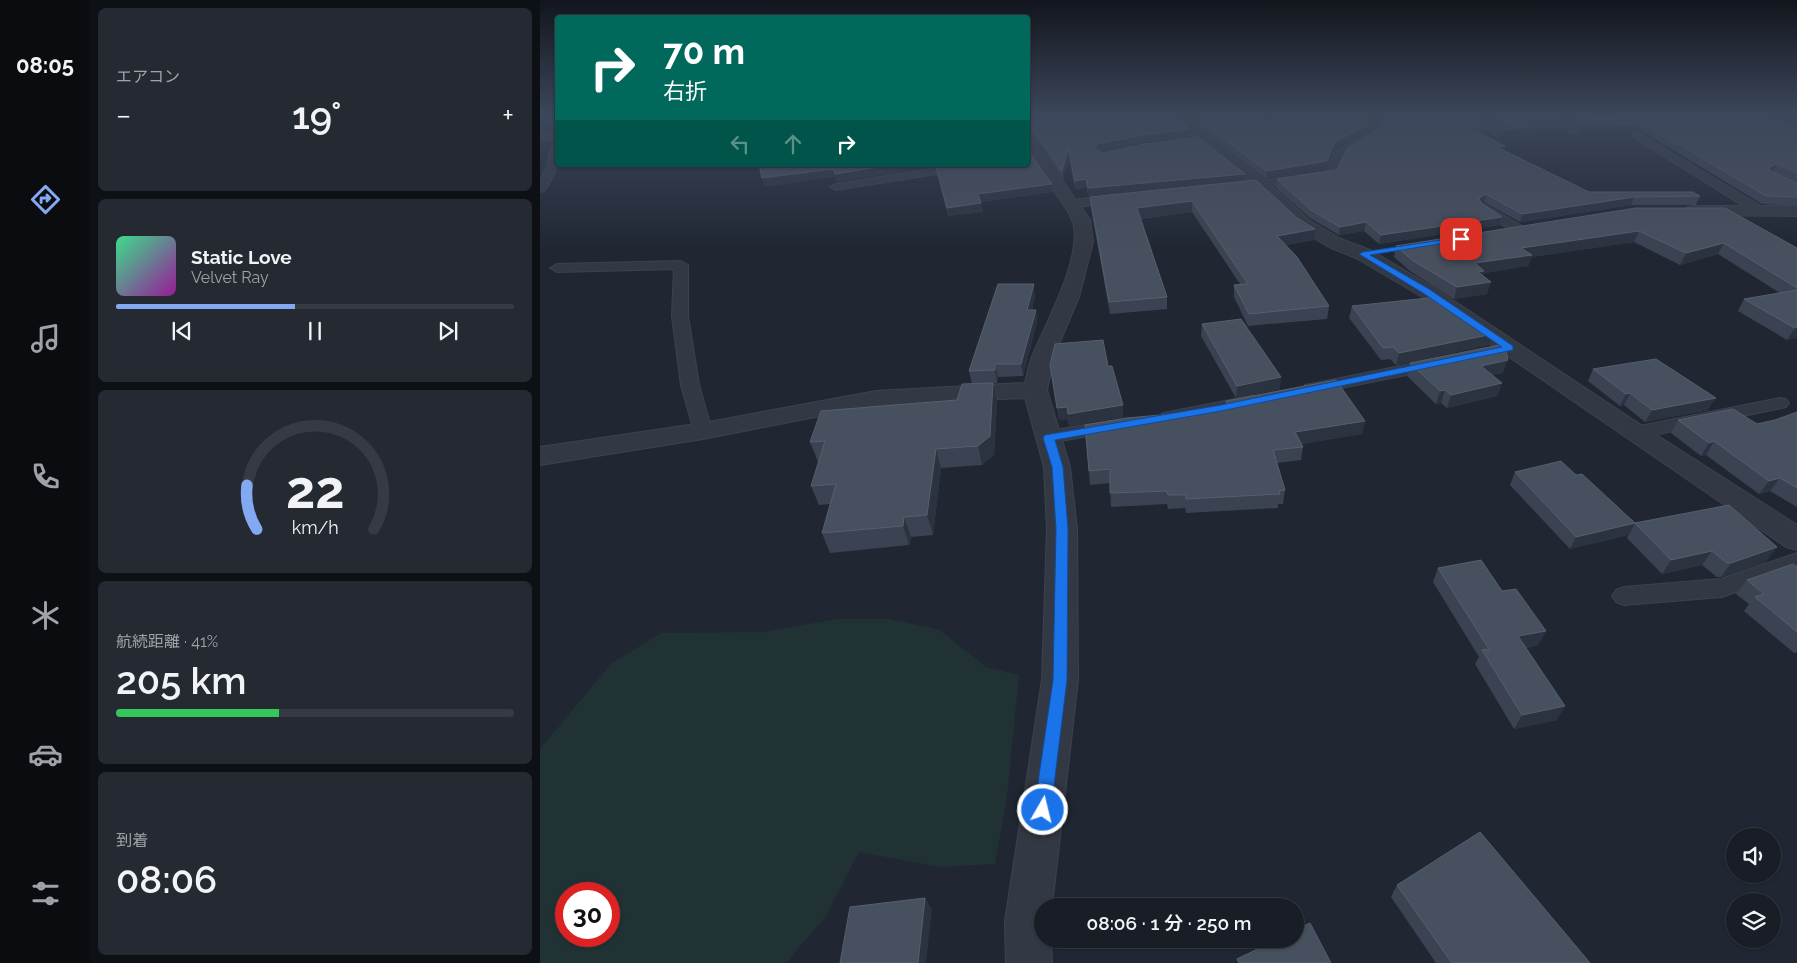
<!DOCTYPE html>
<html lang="ja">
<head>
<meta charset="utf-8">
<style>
	body { margin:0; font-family:Raleway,"Noto Sans JP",sans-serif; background:#252a32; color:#f1f3f6; height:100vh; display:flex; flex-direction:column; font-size:19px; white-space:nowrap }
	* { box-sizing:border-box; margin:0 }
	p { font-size:16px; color:#9fa2a7 }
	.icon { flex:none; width:28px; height:28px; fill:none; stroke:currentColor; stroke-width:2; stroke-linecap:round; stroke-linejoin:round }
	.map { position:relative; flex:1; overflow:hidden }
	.panel { display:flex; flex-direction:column; gap:8px; padding:8px; background:#0d1015; width:450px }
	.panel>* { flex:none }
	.banner { position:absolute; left:15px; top:15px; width:475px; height:152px; border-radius:5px; box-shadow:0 1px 4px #0004,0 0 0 1px #363b43; background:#00695c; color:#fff; overflow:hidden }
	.tools { position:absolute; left:1186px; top:828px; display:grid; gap:10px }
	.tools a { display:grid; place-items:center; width:55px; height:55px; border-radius:50%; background:#181d26; box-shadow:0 1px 4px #0004,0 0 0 1px #363b43; font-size:25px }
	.speed { position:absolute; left:15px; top:882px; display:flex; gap:10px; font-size:25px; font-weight:700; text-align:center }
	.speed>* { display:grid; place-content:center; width:65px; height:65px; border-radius:50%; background:#181d26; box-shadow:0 1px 4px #0004,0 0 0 1px #363b43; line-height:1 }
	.speed .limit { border:8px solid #d22; background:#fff; color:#111 }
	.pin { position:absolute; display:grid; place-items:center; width:42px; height:42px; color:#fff; margin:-21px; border-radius:10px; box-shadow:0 2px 8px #0006 }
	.me { position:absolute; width:55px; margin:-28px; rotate:8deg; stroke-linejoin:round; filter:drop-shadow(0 0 4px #0008) }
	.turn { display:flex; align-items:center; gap:18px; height:105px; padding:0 25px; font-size:22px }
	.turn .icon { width:65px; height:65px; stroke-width:2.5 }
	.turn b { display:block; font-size:35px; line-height:42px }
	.lanes { display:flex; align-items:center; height:48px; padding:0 25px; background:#0003; justify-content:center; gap:25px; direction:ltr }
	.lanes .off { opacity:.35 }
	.big { font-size:38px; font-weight:600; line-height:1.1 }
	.panel .widget { flex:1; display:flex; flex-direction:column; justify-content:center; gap:8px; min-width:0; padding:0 18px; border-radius:8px; background:#252a32 }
	.panel .dial { align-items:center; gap:0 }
	.dial svg { height:130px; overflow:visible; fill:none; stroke:#363b43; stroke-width:7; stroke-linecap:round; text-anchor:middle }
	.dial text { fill:#f1f3f6; stroke:none }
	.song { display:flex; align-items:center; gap:15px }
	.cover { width:60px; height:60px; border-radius:8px; background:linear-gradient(135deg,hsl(150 70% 55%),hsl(300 70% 35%)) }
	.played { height:5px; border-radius:2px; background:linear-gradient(90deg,#82a9f1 45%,#363b43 45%) }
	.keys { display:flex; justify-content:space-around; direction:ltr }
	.heat { display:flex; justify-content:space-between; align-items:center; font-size:28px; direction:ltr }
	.charge { height:8px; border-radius:4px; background:linear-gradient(90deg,#34c759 41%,#363b43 0) }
	.trip { position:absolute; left:494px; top:898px; width:270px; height:50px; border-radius:25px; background:#181d26; box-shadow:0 1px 4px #0004,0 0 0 1px #363b43; font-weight:600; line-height:50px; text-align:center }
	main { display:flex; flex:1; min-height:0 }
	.tab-bar { display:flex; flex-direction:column; width:90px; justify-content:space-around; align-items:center; background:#0a0c0f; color:#9fa2a7 }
	.tab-bar .icon { width:35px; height:35px }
	.tab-bar .on { color:#82a9f1 }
	.tab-bar b { font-size:22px; color:#f1f3f6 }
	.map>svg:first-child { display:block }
	.green { fill:#213234; fill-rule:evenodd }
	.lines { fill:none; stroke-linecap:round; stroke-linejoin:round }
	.lane-casing { stroke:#3c424e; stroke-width:2 }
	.street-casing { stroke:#3c424e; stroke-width:2 }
	.lane { fill:#333944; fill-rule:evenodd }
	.street { fill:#333944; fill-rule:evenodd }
	.wall { fill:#3b4352 }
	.shaded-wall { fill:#2b3341 }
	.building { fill:#47505e; stroke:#575f6e }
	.route { fill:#1a73e8; stroke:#114b97 }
</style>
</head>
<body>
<main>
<nav class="tab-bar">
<b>08:05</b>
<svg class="icon on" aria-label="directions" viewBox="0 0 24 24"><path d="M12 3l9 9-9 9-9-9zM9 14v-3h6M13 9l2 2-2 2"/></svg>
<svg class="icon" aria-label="music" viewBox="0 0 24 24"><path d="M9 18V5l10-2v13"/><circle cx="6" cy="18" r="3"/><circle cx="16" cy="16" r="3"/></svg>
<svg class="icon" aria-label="phone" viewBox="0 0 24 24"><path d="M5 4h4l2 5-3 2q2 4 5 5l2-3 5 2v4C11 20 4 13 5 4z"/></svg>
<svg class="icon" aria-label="climate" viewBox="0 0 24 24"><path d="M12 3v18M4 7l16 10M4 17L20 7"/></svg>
<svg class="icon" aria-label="car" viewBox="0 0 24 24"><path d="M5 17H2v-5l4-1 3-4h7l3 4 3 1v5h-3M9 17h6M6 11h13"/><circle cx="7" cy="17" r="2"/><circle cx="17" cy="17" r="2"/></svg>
<svg class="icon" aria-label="filters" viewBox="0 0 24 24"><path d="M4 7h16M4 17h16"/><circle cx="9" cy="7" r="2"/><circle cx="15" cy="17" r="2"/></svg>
</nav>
<section class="panel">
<div class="widget"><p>エアコン</p>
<div class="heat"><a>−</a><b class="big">19°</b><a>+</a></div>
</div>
<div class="widget">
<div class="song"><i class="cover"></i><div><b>Static Love</b><p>Velvet Ray</p></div></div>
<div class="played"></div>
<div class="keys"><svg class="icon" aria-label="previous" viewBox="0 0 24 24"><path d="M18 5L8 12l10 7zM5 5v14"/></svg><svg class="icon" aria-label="pause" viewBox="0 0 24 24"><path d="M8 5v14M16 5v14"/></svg><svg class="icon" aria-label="next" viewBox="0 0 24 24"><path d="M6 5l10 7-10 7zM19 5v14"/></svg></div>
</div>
<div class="widget dial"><svg viewBox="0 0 100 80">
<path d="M14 69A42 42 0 1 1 86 69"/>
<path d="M14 69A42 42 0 0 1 8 42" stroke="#82a9f1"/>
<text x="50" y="56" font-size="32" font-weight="700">22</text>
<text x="50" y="72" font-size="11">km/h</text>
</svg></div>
<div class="widget"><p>航続距離 · 41%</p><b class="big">205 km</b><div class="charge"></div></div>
<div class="widget"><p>到着</p><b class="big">08:06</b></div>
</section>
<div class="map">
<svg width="1257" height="963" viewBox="0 0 1257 963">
	<rect width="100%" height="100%" fill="#202733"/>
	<path class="green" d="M296,619H349L400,630L446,667L479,675L467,796L455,864L400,867L319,852L286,916L246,963H0V749L71,664L121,633L225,632ZM26,894H69V936H26Z"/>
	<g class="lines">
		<defs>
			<g id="lane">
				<polygon points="821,115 830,115 842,132 804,155 796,176 703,190 697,187 703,184 787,171 795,151 831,131"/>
				<polygon points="928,115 938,115 963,133 958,136 955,135"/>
				<polygon points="1006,115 1016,115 1040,131 1038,133 1032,133"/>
				<polygon points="1097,132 1224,208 1226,211 1224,214 1216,214 1093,137 1093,133"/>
				<path d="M11,147H18C18,165 15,176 4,191L0,192V181L7,166Z"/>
				<polygon points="414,165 439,165 434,168 296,190 290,187 296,184"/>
				<polygon points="577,195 583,199 581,201 531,208 525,204 531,200"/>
				<polygon points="944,204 984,227 986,230 984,233 976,233 940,211 938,208 940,205"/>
				<polygon points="141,261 148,265 148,316 159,385 172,431 170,435 163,437 156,435 154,431 141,385 132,316 134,269 17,272 10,268 17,264"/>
				<polygon points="895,359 901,360 903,364 901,368 771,394 765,393 762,389 765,385 771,384"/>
				<polygon points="711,396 717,397 720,401 717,405 629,422 623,421 620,417 623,413 629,412"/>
				<polygon points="1240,398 1246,399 1249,403 1246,407 1095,439 1088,437 1086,433 1088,429 1095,427"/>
				<polygon points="571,421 578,423 580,427 578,431 508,443 501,441 499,437 501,433 508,431"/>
				<polygon points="1257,553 1257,570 1182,597 1084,605 1076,602 1072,596 1076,590 1084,587 1181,579"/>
			</g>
			<g id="street">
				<polygon points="632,115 645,115 668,137 727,182 769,220 801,239 830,250 893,287 1104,427 1257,525 1257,550 1246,547 879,295 816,258 789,247 757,228 715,188 658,143"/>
				<polygon points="18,132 18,140 0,141 0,133"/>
				<path d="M488,138L493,139L550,220L553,242L539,297L514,356L507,390L530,467L537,529L538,680L512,906H502V939H511L512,963H466L465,921L502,680L507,529L504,467L485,398L336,405L163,439L0,465V447L163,423L336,391L485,383C487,374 489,363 493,354C506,323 545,253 532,220C523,194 484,166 488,138Z"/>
				<polygon points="1154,206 1257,206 1257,216 1148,215 1146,211 1148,207"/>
			</g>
		</defs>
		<use href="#lane" class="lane-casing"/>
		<use href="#street" class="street-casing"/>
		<use href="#lane" class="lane"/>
		<use href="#street" class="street"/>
	</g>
	<g class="wall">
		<polygon points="647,115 825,115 828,130 794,149 786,169 726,179 669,136"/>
		<polygon points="831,115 936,115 947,123 945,130 936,130 965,146 964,151 1049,192 1160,196 1156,205 1091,205 980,222 944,202 941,204 960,225 839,244 824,231 799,235 770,218 736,188 737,179 797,170 841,128"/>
		<polygon points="941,115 1014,115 1023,120 1021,128 961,130"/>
		<polygon points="1019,115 1225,115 1257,128 1257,206 1222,204 1094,126 1038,127"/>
		<polygon points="1235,115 1257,115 1257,125"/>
		<polygon points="488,117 650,137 604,142 560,152 562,153 704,181 774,240 746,245 789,306 787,319 708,326 694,297 694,285 700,284 652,212 601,219 627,297 627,309 570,314 551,208 550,197 630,189 548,196 547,188 535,189 529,156 523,179 495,138 488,136 488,137"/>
		<polygon points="489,152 512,192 441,202 443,212 408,216 396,168"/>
		<polygon points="1096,208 1257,248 1257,338 1247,340 1198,311 1204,299 1240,293 1178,254 1140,265 1094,242 992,257 988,266 944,273 943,276 947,294 914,299 870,271 854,257 856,246"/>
		<polygon points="495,296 492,310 496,310 497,322 483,376 458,377 457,383 453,383 457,401 454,455 442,465 401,468 393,535 371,537 369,545 290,553 282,533 290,504 279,505 271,486 279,462 278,462 270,442 417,400 432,384 429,371"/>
		<polygon points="812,306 953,334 949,345 856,365 850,359 841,360 809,318"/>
		<polygon points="662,324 740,389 696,398 661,336"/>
		<polygon points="870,363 963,373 952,375 962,383 957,396 907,408 901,403 896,404 867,376"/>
		<polygon points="510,365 568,366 583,405 583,417 529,426 528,419 519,420"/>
		<polygon points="1053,369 1168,410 1105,422 1084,405 1080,406 1048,381"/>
		<polygon points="686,401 825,421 822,434 761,444 763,447 761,460 737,463 745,490 743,504 738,504 738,508 646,513 645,508 628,509 627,504 571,507 570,483 550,485 545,425 686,410"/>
		<polygon points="1257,412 1257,507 1230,491 1219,494 1166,455 1161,456 1131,433 1138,420 1217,424 1235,420"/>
		<polygon points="975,472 1036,475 1095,523 1088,535 1030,549 970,485"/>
		<polygon points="1095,523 1226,562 1181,577 1177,577 1162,565 1122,574 1087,538"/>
		<polygon points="1257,567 1257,652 1254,653 1204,611 1209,604 1196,594 1207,580"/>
		<polygon points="898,568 962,591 1006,631 998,645 986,648 1017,720 974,729 935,664 939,657 893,582"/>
		<polygon points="857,885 1050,963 896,963 851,897"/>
	</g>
	<g class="shaded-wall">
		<polygon points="830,123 828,130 794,149 786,169 726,179 727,171 795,142"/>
		<polygon points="650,129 650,137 604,142 558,152 555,149 557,144 603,135"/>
		<polygon points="965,146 963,154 957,147"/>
		<polygon points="528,148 529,156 523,179 522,171"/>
		<polygon points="1237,164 1233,172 1227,174 1231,166"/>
		<polygon points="350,165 402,165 297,182 295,174"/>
		<polygon points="293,169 295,177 225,187 222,178"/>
		<polygon points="705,174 704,182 548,196 548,188"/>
		<polygon points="546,179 547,188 535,189 535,181"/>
		<polygon points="512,184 512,192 439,202 438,194"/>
		<polygon points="946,194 944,202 936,207 939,198"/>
		<polygon points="1094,197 1091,205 980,222 982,214"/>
		<polygon points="652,201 652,212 597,219 597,208"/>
		<polygon points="441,203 443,212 408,216 407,208"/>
		<polygon points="962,217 960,225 839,244 841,235"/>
		<polygon points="826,222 824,231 799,235 800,227"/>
		<polygon points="775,229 774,240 736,247 737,236"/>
		<polygon points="1099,231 1094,242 992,257 988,266 944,273 941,282 935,263 981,248"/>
		<polygon points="1184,243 1178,254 1140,265 1146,253"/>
		<polygon points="951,282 947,294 914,299 917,287"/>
		<polygon points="494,284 495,296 489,322 487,310"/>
		<polygon points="496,310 497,322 483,376 481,364"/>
		<polygon points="1257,327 1257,338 1247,340 1255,328"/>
		<polygon points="953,334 949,345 856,365 859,353"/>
		<polygon points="968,360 963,373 937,379 941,366"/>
		<polygon points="455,364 458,377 457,383 455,370"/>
		<polygon points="741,377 740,389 696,398 697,386"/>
		<polygon points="453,383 457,401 454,455 442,465 438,446"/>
		<polygon points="962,383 957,396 907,408 911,395"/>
		<polygon points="905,390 901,403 896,404 900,391"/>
		<polygon points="1090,393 1084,405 1080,406 1086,394"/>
		<polygon points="1176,398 1168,410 1105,422 1112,410"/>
		<polygon points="583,405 583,417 529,426 528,414"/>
		<polygon points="527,407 528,419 519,420 517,408"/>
		<polygon points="825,421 822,434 753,445 755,432"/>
		<polygon points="1174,441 1166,455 1161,456 1169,443"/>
		<polygon points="396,449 401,468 393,535 387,515"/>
		<polygon points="1240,478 1230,491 1219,494 1229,481"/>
		<polygon points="364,517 371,537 369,545 363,526"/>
		<polygon points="1095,523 1088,535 1030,549 1036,537"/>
		<polygon points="1237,547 1226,562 1181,577 1191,563"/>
		<polygon points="1172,551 1162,565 1122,574 1131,560"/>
		<polygon points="1006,631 998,645 971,650 978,636"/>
		<polygon points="1025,706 1017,720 974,729 982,715"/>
		<polygon points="385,898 392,909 386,963 378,963"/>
	</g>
	<g class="building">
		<polygon points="528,115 636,115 650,129 603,135 557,144 555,149 562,153 604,144 658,137 705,174 548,188 546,179 535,181 528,148 522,171 494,130 488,129 488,117"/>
		<polygon points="655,115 825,115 830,123 795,142 787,161 727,171 669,128"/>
		<polygon points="838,115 936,115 947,123 924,124 965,146 957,147 1049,192 1153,192 1160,196 1094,197 982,214 946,194 939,198 941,203 962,217 841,235 826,222 800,227 771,210 737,179 797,170 807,148 845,125"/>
		<polygon points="953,115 1014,115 1023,120 964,122"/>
		<polygon points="1032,115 1225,115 1257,128 1257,173 1237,164 1231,166 1229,170 1257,183 1257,197 1226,196 1096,119 1040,120"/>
		<polygon points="488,147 489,152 512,184 438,194 441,203 407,208 396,168 413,165 488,165"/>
		<polygon points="219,165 350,165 295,174 293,169 222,178"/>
		<polygon points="716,180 757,218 775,229 737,236 757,257 789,306 709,314 694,285 708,284 652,201 597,208 627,297 569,302 550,197"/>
		<polygon points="1096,208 1185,208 1257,248 1257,288 1184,243 1146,253 1099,231 981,248 992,255 935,263 944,271 938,272 951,282 917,287 872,260 856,246"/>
		<polygon points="458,284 494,284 487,310 496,310 481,364 455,364 455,370 429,371"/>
		<polygon points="1257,290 1257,327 1255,328 1204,299"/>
		<polygon points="898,297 953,334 859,353 853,347 843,348 812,306"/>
		<polygon points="701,319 741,377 697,386 662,324"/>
		<polygon points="563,340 568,366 572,366 583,405 528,414 527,407 517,408 510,365 515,344"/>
		<polygon points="964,344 968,360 941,366 962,383 911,395 905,390 900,391 870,363"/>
		<polygon points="1116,359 1176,398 1112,410 1090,393 1086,394 1053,369"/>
		<polygon points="796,380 825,421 755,432 763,447 733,450 745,490 739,491 740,494 646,499 646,495 628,495 627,491 570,493 570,469 549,471 545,425 586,418 689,409 686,401"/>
		<polygon points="453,383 450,436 438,446 396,449 387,515 364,517 363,526 282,533 296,484 271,486 285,441 270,442 281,411 417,400 422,384"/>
		<polygon points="1193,409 1217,424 1235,420 1257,412 1257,488 1240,478 1229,481 1174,441 1169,443 1138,420"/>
		<polygon points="1021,461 1036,475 1042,474 1095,523 1036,537 975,472"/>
		<polygon points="1189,505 1237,547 1191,563 1187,563 1172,551 1131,560 1095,523"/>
		<polygon points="941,560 962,591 976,589 1006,631 978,636 1025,706 982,715 942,650 949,649 898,568"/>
		<polygon points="1253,564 1257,567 1257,632 1215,597 1224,594 1207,580"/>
		<polygon points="940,832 1040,951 1050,963 912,963 857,885"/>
		<polygon points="385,898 378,963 300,963 310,907"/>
		<polygon points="770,923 791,963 699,963 697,959 738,939 755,939 755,930"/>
	</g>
	<linearGradient id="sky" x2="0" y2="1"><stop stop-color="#12151c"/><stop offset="0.46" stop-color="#3c475b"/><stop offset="1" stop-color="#3c475b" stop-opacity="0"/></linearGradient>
	<rect width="1257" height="249" fill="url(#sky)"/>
	<polygon class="route" points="921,237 925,239 924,240 830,255 889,289 973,346 973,350 681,411 515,440 523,467 528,529 527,680 511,810 509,816 503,818 497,816 494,810 513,680 516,529 512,467 503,438 505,435 681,405 962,347 883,293 819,254 823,252"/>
</svg>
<div class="tools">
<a><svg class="icon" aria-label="sound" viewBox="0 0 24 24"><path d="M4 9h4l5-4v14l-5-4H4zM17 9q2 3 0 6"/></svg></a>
<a><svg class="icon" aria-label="layers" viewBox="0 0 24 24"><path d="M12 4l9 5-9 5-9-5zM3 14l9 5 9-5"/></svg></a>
</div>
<div class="speed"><div class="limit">30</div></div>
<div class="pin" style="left:921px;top:239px;background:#d93025"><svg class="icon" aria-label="arrive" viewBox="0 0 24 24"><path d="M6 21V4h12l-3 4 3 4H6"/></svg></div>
<svg class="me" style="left:503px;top:810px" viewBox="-20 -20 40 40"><circle r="17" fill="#1a73e8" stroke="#fff" stroke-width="3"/><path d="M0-11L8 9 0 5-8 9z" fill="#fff"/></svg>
<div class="trip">08:06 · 1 分 · 250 m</div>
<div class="banner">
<div class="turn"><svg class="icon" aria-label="right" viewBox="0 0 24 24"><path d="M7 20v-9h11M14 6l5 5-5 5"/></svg><div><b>70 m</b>右折</div></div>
<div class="lanes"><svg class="icon off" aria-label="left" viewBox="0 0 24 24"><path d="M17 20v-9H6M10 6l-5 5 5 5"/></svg><svg class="icon off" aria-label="ahead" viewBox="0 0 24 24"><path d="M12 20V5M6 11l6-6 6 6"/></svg><svg class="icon" aria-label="right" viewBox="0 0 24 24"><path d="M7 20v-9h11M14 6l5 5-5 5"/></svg></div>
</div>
</div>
</main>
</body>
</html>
